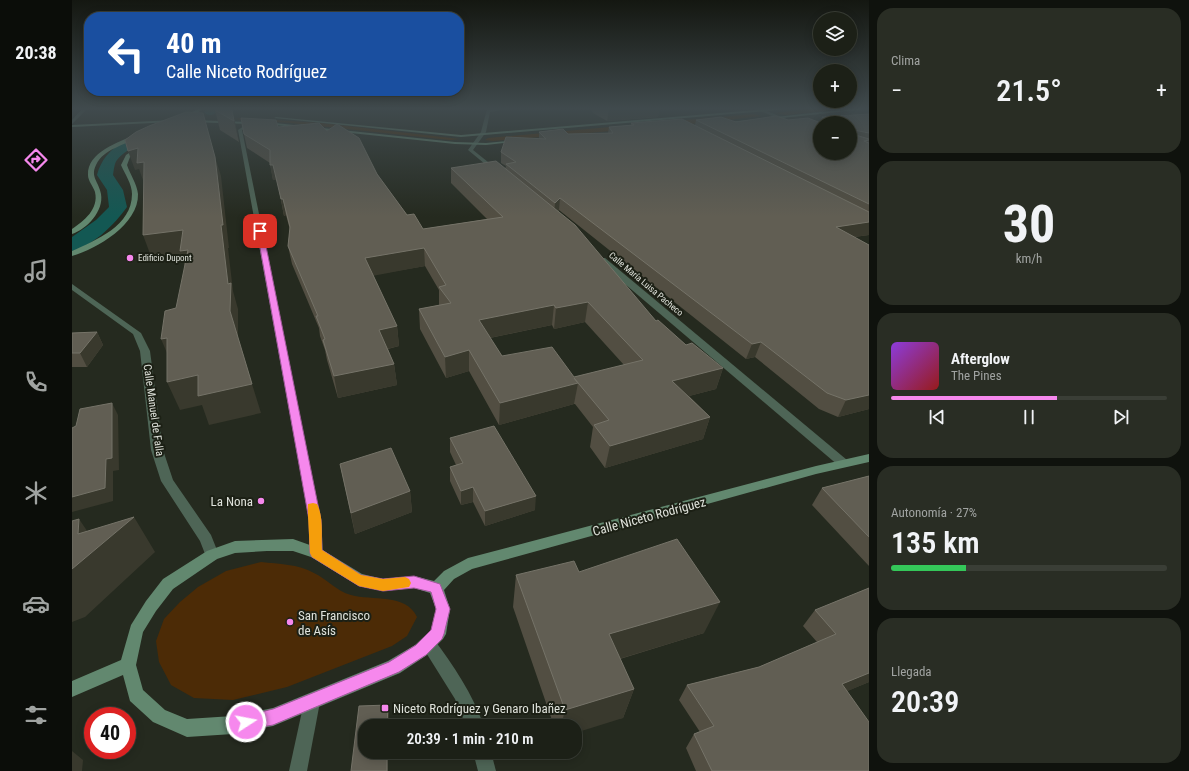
<!DOCTYPE html>
<html lang="es">
<head>
<meta charset="utf-8">
<style>
	body { margin:0; font-family:"Roboto Condensed",sans-serif; background:#292d24; color:#f1f3f6; height:100vh; display:flex; flex-direction:column; font-size:15px; white-space:nowrap }
	* { box-sizing:border-box; margin:0 }
	p { font-size:13px; color:#a0a3a1 }
	.icon { flex:none; width:22px; height:22px; fill:none; stroke:currentColor; stroke-width:2; stroke-linecap:round; stroke-linejoin:round }
	.map { position:relative; flex:1; overflow:hidden }
	.drawer { display:flex; flex-direction:column; gap:8px; padding:8px; background:#0f120d; width:320px }
	.drawer>* { flex:none }
	.banner { position:absolute; left:12px; top:12px; width:380px; height:84px; border-radius:16px; box-shadow:0 2px 10px #0003,0 0 0 1px #3a3e36; background:#1a4fa0; color:#fff; overflow:hidden }
	.fabs { position:absolute; left:741px; top:12px; display:grid; gap:8px }
	.fabs a { display:grid; place-items:center; width:44px; height:44px; border-radius:50%; background:#1c2017; box-shadow:0 2px 10px #0003,0 0 0 1px #3a3e36; font-size:20px }
	.speed { position:absolute; left:12px; top:707px; display:flex; gap:8px; font-size:20px; font-weight:700; text-align:center }
	.speed>* { display:grid; place-content:center; width:52px; height:52px; border-radius:50%; background:#1c2017; box-shadow:0 2px 10px #0003,0 0 0 1px #3a3e36; line-height:1 }
	.speed .limit { border:6px solid #d22; background:#fff; color:#111 }
	.pin { position:absolute; display:grid; place-items:center; width:34px; height:34px; color:#fff; margin:-17px; border-radius:8px; box-shadow:0 2px 6px #0006 }
	.me { position:absolute; width:44px; margin:-22px; rotate:79deg; stroke-linejoin:round; filter:drop-shadow(0 0 3px #0008) }
	.turn { display:flex; align-items:center; gap:14px; height:84px; padding:0 16px; font-size:18px }
	.turn .icon { width:52px; height:52px; stroke-width:2.5 }
	.turn b { display:block; font-size:28px; line-height:34px }
	.big { font-size:30px; font-weight:600; line-height:1.1 }
	.drawer .tile { flex:1; display:flex; flex-direction:column; justify-content:center; gap:6px; min-width:0; padding:0 14px; border-radius:16px; background:#292d24 }
	.drawer .dial { align-items:center; gap:0 }
	.dial b { font-size:52px; line-height:1 }
	.song { display:flex; align-items:center; gap:12px }
	.cover { width:48px; height:48px; border-radius:6px; background:linear-gradient(135deg,hsl(270 70% 55%),hsl(0 70% 35%)) }
	.played { height:4px; border-radius:2px; background:linear-gradient(90deg,#f688ed 60%,#3a3e36 60%) }
	.keys { display:flex; justify-content:space-around; direction:ltr }
	.heat { display:flex; justify-content:space-between; align-items:center; font-size:22px; direction:ltr }
	.charge { height:6px; border-radius:3px; background:linear-gradient(90deg,#34c759 27%,#3a3e36 0) }
	.trip { position:absolute; left:286px; top:719px; width:224px; height:40px; border-radius:16px; background:#1c2017; box-shadow:0 2px 10px #0003,0 0 0 1px #3a3e36; font-weight:600; line-height:40px; text-align:center }
	main { display:flex; flex:1; min-height:0 }
	.tab-bar { display:flex; flex-direction:column; width:72px; justify-content:space-around; align-items:center; background:#0b0d09; color:#a0a3a1 }
	.tab-bar .icon { width:28px; height:28px }
	.tab-bar .selected { color:#f688ed }
	.tab-bar b { font-size:18px; color:#f1f3f6 }
	.map>svg:first-child { display:block }
	.green { fill:#4c2b06 }
	.lines { fill:none; stroke-linecap:round; stroke-linejoin:round }
	.canal { fill:#135853; fill-rule:evenodd }
	.street { fill:#4e6556; fill-rule:evenodd }
	.secondary { fill:#62886f; fill-rule:evenodd }
	.wall { fill:#524e42; fill-rule:evenodd }
	.shaded-wall { fill:#39392d }
	.building { fill:#615e53; stroke:#757368; fill-rule:evenodd }
	.route { fill:#f688ed; stroke:#a0589a }
	.slow { fill:#f59e0b }
	.poi-dot { fill:#f688ed; stroke:#1c2015; stroke-width:1.5 }
	.labels { text-anchor:middle; stroke-width:4; stroke-linejoin:round; paint-order:stroke }
	.far-poi-label { font-size:9px; fill:#dfe2db; stroke:#1c2015; text-anchor:start }
	.far-street-label { font-size:9px; fill:#dfe2db; stroke:#1c2015 }
	.street-label { font-size:11px; fill:#dfe2db; stroke:#1c2015 }
	.near-poi-label { font-size:13px; fill:#dfe2db; stroke:#1c2015; text-anchor:start }
	.near-street-label { font-size:13px; fill:#dfe2db; stroke:#1c2015 }
</style>
</head>
<body>
<main>
<nav class="tab-bar">
<b>20:38</b>
<svg class="icon selected" aria-label="directions" viewBox="0 0 24 24"><path d="M12 3l9 9-9 9-9-9zM9 14v-3h6M13 9l2 2-2 2"/></svg>
<svg class="icon" aria-label="music" viewBox="0 0 24 24"><path d="M9 18V5l10-2v13"/><circle cx="6" cy="18" r="3"/><circle cx="16" cy="16" r="3"/></svg>
<svg class="icon" aria-label="phone" viewBox="0 0 24 24"><path d="M5 4h4l2 5-3 2q2 4 5 5l2-3 5 2v4C11 20 4 13 5 4z"/></svg>
<svg class="icon" aria-label="climate" viewBox="0 0 24 24"><path d="M12 3v18M4 7l16 10M4 17L20 7"/></svg>
<svg class="icon" aria-label="car" viewBox="0 0 24 24"><path d="M5 17H2v-5l4-1 3-4h7l3 4 3 1v5h-3M9 17h6M6 11h13"/><circle cx="7" cy="17" r="2"/><circle cx="17" cy="17" r="2"/></svg>
<svg class="icon" aria-label="filters" viewBox="0 0 24 24"><path d="M4 7h16M4 17h16"/><circle cx="9" cy="7" r="2"/><circle cx="15" cy="17" r="2"/></svg>
</nav>
<div class="map">
<svg width="797" height="771" viewBox="0 0 797 771">
	<rect width="100%" height="100%" fill="#252a1f"/>
	<g class="green">
		<polygon points="737,109 771,109 714,115 704,113"/>
		<polygon points="681,114 690,116 611,125 421,141 413,140 416,138"/>
		<polygon points="172,118 249,123 388,139 378,140 219,123 161,119"/>
		<path d="M189,562C207,564 226,564 242,573C255,579 264,591 279,595C300,601 334,593 345,617L335,636L320,646L215,687L161,700L122,698L99,685L87,662L84,641L92,619L108,602L126,587L154,571Z"/>
	</g>
	<g class="lines">
		<g class="canal">
			<path d="M146,109C143,115 140,116 134,114L132,112L134,109Z"/>
			<path d="M89,128L94,129L95,132L94,135C78,141 56,146 45,160C42,164 42,170 41,175L51,190L55,207L52,211C40,227 20,246 0,251V237L24,220L37,207L35,190L25,175C33,145 61,135 89,128Z"/>
		</g>
		<g class="street">
			<polygon points="10,109 15,109 0,124 0,120"/>
			<polygon points="415,109 437,109 418,112 414,132 401,150 426,170 427,171 424,173 396,150 409,132"/>
			<polygon points="683,109 690,109 717,120 713,121"/>
			<polygon points="178,122 180,124 170,130 249,520 251,553 249,557 244,559 239,557 237,553 237,520 166,130"/>
			<polygon points="527,258 533,258 775,460 777,463 775,466 771,467 767,466 527,262"/>
			<polygon points="0,284 69,333 78,351 91,450 101,480 139,535 147,555 145,559 140,561 135,559 128,541 89,481 79,450 68,351 61,334 0,290"/>
			<path d="M356,635L361,638C382,666 400,693 412,726H394L383,699L348,643L351,638Z"/>
			<polygon points="240,694 246,696 248,702 235,771 217,771 232,702 234,696"/>
			<polygon points="401,752 419,752 424,771 406,771"/>
		</g>
		<g class="secondary">
			<polygon points="125,109 131,109 116,119 112,118"/>
			<polygon points="695,109 717,109 389,137 202,118 204,117 389,135"/>
			<polygon points="776,109 796,109 650,124 648,123"/>
			<polygon points="102,120 100,122 0,127 0,125"/>
			<polygon points="120,120 203,123 383,142 414,143 447,140 449,141 414,145 383,144 203,125 118,122"/>
			<path d="M63,135L67,136C53,146 32,148 24,165C18,177 27,182 29,194C32,211 15,229 0,234V229C12,221 27,209 23,192C21,186 16,181 16,175C15,152 47,142 63,135Z"/>
			<path d="M66,147L70,148L58,157L55,165C58,174 65,184 66,194C67,224 25,249 0,256V251C24,240 60,226 60,194C60,184 53,174 49,165L54,155Z"/>
			<path d="M797,454V462L744,474L400,569L382,579L372,590L378,609L374,634L371,639L355,655L328,673L201,726L161,734L115,737L81,722L58,701L51,675L0,697V681L49,660L59,625L74,601L91,579L135,551L163,541L221,539L249,549L290,574L311,579L342,576L362,581L372,571L396,558L744,466ZM195,551H221L239,557L287,586L311,591L342,588L358,593L364,609L359,630L343,645L316,661L201,708L161,716L115,719L93,710L71,690L64,665L71,632L84,611L101,589L145,559L163,553Z"/>
		</g>
	</g>
	<g class="wall">
		<polygon points="519,109 587,109 586,117 535,121 521,113"/>
		<polygon points="143,110 160,110 167,142 148,130"/>
		<path d="M797,114V235L782,237L797,245V409L766,417L747,409L683,357L674,359L487,210L486,211L584,321L614,345L651,368L644,389L617,396L638,417L631,439L533,468L518,447L521,427L503,404H502L427,425L397,371L374,378L348,329L347,309L367,305V290L353,266L301,275L325,326L327,346L316,349L322,364L325,385L266,398L255,360L253,350L248,336L247,328L220,264L216,246L218,230L214,215L212,216L205,180H201L198,163L175,148L172,134L206,127L255,131L305,174L335,215L351,229L415,219L379,183V168L433,169L434,166L429,163V152L467,139V132L496,134L536,133L537,127L559,125V123L623,125L624,120L664,122L716,120L748,123L750,117ZM748,123H778L748,153ZM513,322L552,365L502,377L430,356L418,338L480,325L482,329Z"/>
		<polygon points="25,332 31,345 15,367 0,367 0,333"/>
		<polygon points="378,438 463,510 413,526 401,502 389,505 378,481 378,467 384,465 378,452"/>
		<polygon points="268,464 338,491 340,512 283,534"/>
		<polygon points="797,476 797,566 740,505 750,488"/>
		<polygon points="507,572 632,633 548,659 562,689 551,718 503,726 482,726 441,607 444,575"/>
		<polygon points="797,588 797,682 775,691 797,771 624,771 614,748 622,734 628,732 607,700 615,685 687,667 745,642 731,626 743,610"/>
	</g>
	<g class="shaded-wall">
		<polygon points="537,109 587,109 586,117 535,121"/>
		<polygon points="160,110 165,131 167,142 162,121"/>
		<polygon points="66,148 72,162 72,183 67,169 63,170 56,151"/>
		<polygon points="143,157 149,176 157,248 156,248 161,291 166,309 166,338 158,311 149,225"/>
		<polygon points="198,165 201,165 205,180 201,180"/>
		<polygon points="488,198 487,210 482,215 483,203"/>
		<polygon points="209,199 211,199 214,215 212,216"/>
		<polygon points="797,222 797,235 758,240 764,227"/>
		<polygon points="111,230 117,254 116,276 109,255 80,259 71,235"/>
		<polygon points="352,248 353,266 295,277 293,258"/>
		<polygon points="516,302 513,322 482,329 484,308"/>
		<polygon points="482,305 480,325 407,340 407,320"/>
		<polygon points="325,326 327,346 310,350 307,330"/>
		<polygon points="25,332 31,345 15,367 8,353"/>
		<polygon points="95,338 101,367 89,339"/>
		<polygon points="689,342 683,357 674,359 680,344"/>
		<polygon points="397,350 397,371 374,378 373,357"/>
		<polygon points="322,364 325,385 266,398 262,376"/>
		<polygon points="651,368 644,389 594,402 600,381"/>
		<polygon points="126,375 180,384 189,413 137,425 130,405 108,410 95,382"/>
		<polygon points="506,383 502,404 427,425 428,403"/>
		<polygon points="797,395 797,409 766,417 774,400"/>
		<polygon points="40,403 46,415 47,470 41,471 41,501 0,512 0,497 34,459"/>
		<polygon points="638,417 631,439 533,468 538,446"/>
		<polygon points="401,487 401,502 389,505 389,491"/>
		<polygon points="338,491 340,512 283,534 279,513"/>
		<polygon points="464,496 463,510 413,526 413,511"/>
		<polygon points="62,517 83,552 13,617 0,622 0,569 6,534 7,519 26,547"/>
		<polygon points="648,602 632,633 527,665 537,634"/>
		<polygon points="797,673 797,682 757,699 770,684"/>
		<polygon points="562,689 551,718 503,733 503,726 489,726 493,710"/>
		<polygon points="316,705 317,711 317,726 315,726"/>
		<polygon points="0,751 11,760 10,771 0,771"/>
		<rect x="315" y="752" width="1" height="19"/>
	</g>
	<g class="building">
		<polygon points="143,110 160,110 162,121"/>
		<polygon points="114,112 131,113 143,157 151,225 149,225 156,284 159,283 158,311 180,384 126,396 126,375 95,382 95,338 89,339 93,311 104,308 116,250 108,251 111,230 71,235 72,162 65,163 66,148 56,151 53,140 64,132 77,126"/>
		<polygon points="797,114 797,133 782,130 780,134 797,139 797,140 792,141 797,143 797,204 624,120 649,117 664,122 704,116 716,120 736,118 749,123 748,123 748,153 778,153 778,123 752,123 753,122 753,119 750,117"/>
		<path d="M169,118L204,120L206,127L247,123L255,131L265,124L287,138L305,174L335,215L342,214L351,229L431,217L379,168L424,161L503,225L584,321L586,320L614,345L620,343L651,368L600,381L638,417L538,446L522,425L537,420L502,378L506,383L428,403L397,350L373,357L347,309L379,303L367,287L374,285L352,248L293,258L325,326L307,330L322,364L262,376L251,340L253,339L244,316H246L216,246L218,227L211,199H209L201,165H198V150L172,134ZM516,302L571,360L502,377L480,347L430,356L407,320L482,305L484,308Z"/>
		<polygon points="610,119 797,212 797,222 764,227 797,245 797,395 774,400 755,393 689,342 680,344 488,198 483,203 434,164 444,162 429,152 434,137 474,139 467,132 491,129 496,134 541,133 537,127 562,125 559,123"/>
		<polygon points="25,332 8,353 0,353 0,333"/>
		<polygon points="40,403 40,458 34,459 33,488 0,497 0,428 4,426 8,409"/>
		<polygon points="422,426 464,496 413,511 401,487 389,491 378,467 391,463 378,438"/>
		<polygon points="319,448 338,491 279,513 268,464"/>
		<polygon points="797,476 797,537 750,488"/>
		<polygon points="62,517 0,569 0,521 7,519 6,534"/>
		<polygon points="605,539 648,602 537,634 562,689 493,710 444,575 502,561 507,572"/>
		<polygon points="797,588 797,673 770,684 797,722 797,771 640,771 622,734 642,726 615,685 687,667 764,634 743,610"/>
		<polygon points="316,705 315,726 293,726 293,752 315,752 315,771 279,771 287,706"/>
	</g>
	<linearGradient id="sky" x2="0" y2="1"><stop stop-color="#141711"/><stop offset="0.5" stop-color="#404a4d"/><stop offset="1" stop-color="#404a4d" stop-opacity="0"/></linearGradient>
	<rect width="797" height="217" fill="url(#sky)"/>
	<polygon class="route" points="188,229 191,231 249,520 250,550 289,575 311,579 342,576 368,584 378,609 372,634 370,639 354,655 327,672 201,725 174,730 168,728 166,722 168,717 201,709 317,662 344,645 359,630 364,609 359,592 342,588 311,591 287,586 240,557 238,553 237,520 185,231"/>
	<path class="slow" d="M241,503L245,504C252,517 249,536 250,550L289,575L311,579L333,577L337,579L339,583L337,587L311,591L287,586L240,557L238,553C238,546 235,507 236,504Z"/>
	<g class="poi-dot">
		<circle cx="58" cy="258" r="4"/>
		<circle cx="189" cy="501" r="4"/>
		<circle cx="218" cy="622" r="4"/>
		<rect x="309" y="704" width="8" height="8" rx="2"/>
	</g>
	<g class="labels">
		<g class="far-poi-label">
			<text x="66" y="261">Edificio Dupont</text>
		</g>
		<g class="far-street-label">
			<text transform="translate(574 284) rotate(40)" y="3">Calle María Luisa Pacheco</text>
		</g>
		<g class="street-label">
			<text transform="translate(82 410) rotate(82)" y="4">Calle Manuel de Falla</text>
		</g>
		<g class="near-poi-label">
			<text x="181" y="506" text-anchor="end">La Nona</text>
			<text x="226" y="620">San Francisco<tspan x="226" dy="15">de Asís</tspan></text>
			<text x="321" y="713">Niceto Rodríguez y Genaro Ibañez</text>
		</g>
		<g class="near-street-label">
			<text transform="translate(577 516) rotate(-15)" y="5">Calle Niceto Rodríguez</text>
		</g>
	</g>
</svg>
<div class="fabs">
<a><svg class="icon" aria-label="layers" viewBox="0 0 24 24"><path d="M12 4l9 5-9 5-9-5zM3 14l9 5 9-5"/></svg></a>
<a>+</a>
<a>−</a>
</div>
<div class="speed"><div class="limit">40</div></div>
<div class="pin" style="left:188px;top:231px;background:#d93025"><svg class="icon" aria-label="arrive" viewBox="0 0 24 24"><path d="M6 21V4h12l-3 4 3 4H6"/></svg></div>
<svg class="me" style="left:174px;top:722px" viewBox="-20 -20 40 40"><circle r="17" fill="#f688ed" stroke="#fff" stroke-width="3"/><path d="M0-11L8 9 0 5-8 9z" fill="#fff"/></svg>
<div class="trip">20:39 · 1 min · 210 m</div>
<div class="banner">
<div class="turn"><svg class="icon" aria-label="left" viewBox="0 0 24 24"><path d="M17 20v-9H6M10 6l-5 5 5 5"/></svg><div><b>40 m</b>Calle Niceto Rodríguez</div></div>
</div>
</div>
<section class="drawer">
<div class="tile"><p>Clima</p>
<div class="heat"><a>−</a><b class="big">21.5°</b><a>+</a></div>
</div>
<div class="tile dial"><b>30</b><p>km/h</p></div>
<div class="tile">
<div class="song"><i class="cover"></i><div><b>Afterglow</b><p>The Pines</p></div></div>
<div class="played"></div>
<div class="keys"><svg class="icon" aria-label="previous" viewBox="0 0 24 24"><path d="M18 5L8 12l10 7zM5 5v14"/></svg><svg class="icon" aria-label="pause" viewBox="0 0 24 24"><path d="M8 5v14M16 5v14"/></svg><svg class="icon" aria-label="next" viewBox="0 0 24 24"><path d="M6 5l10 7-10 7zM19 5v14"/></svg></div>
</div>
<div class="tile"><p>Autonomía · 27%</p><b class="big">135 km</b><div class="charge"></div></div>
<div class="tile"><p>Llegada</p><b class="big">20:39</b></div>
</section>
</main>
</body>
</html>
